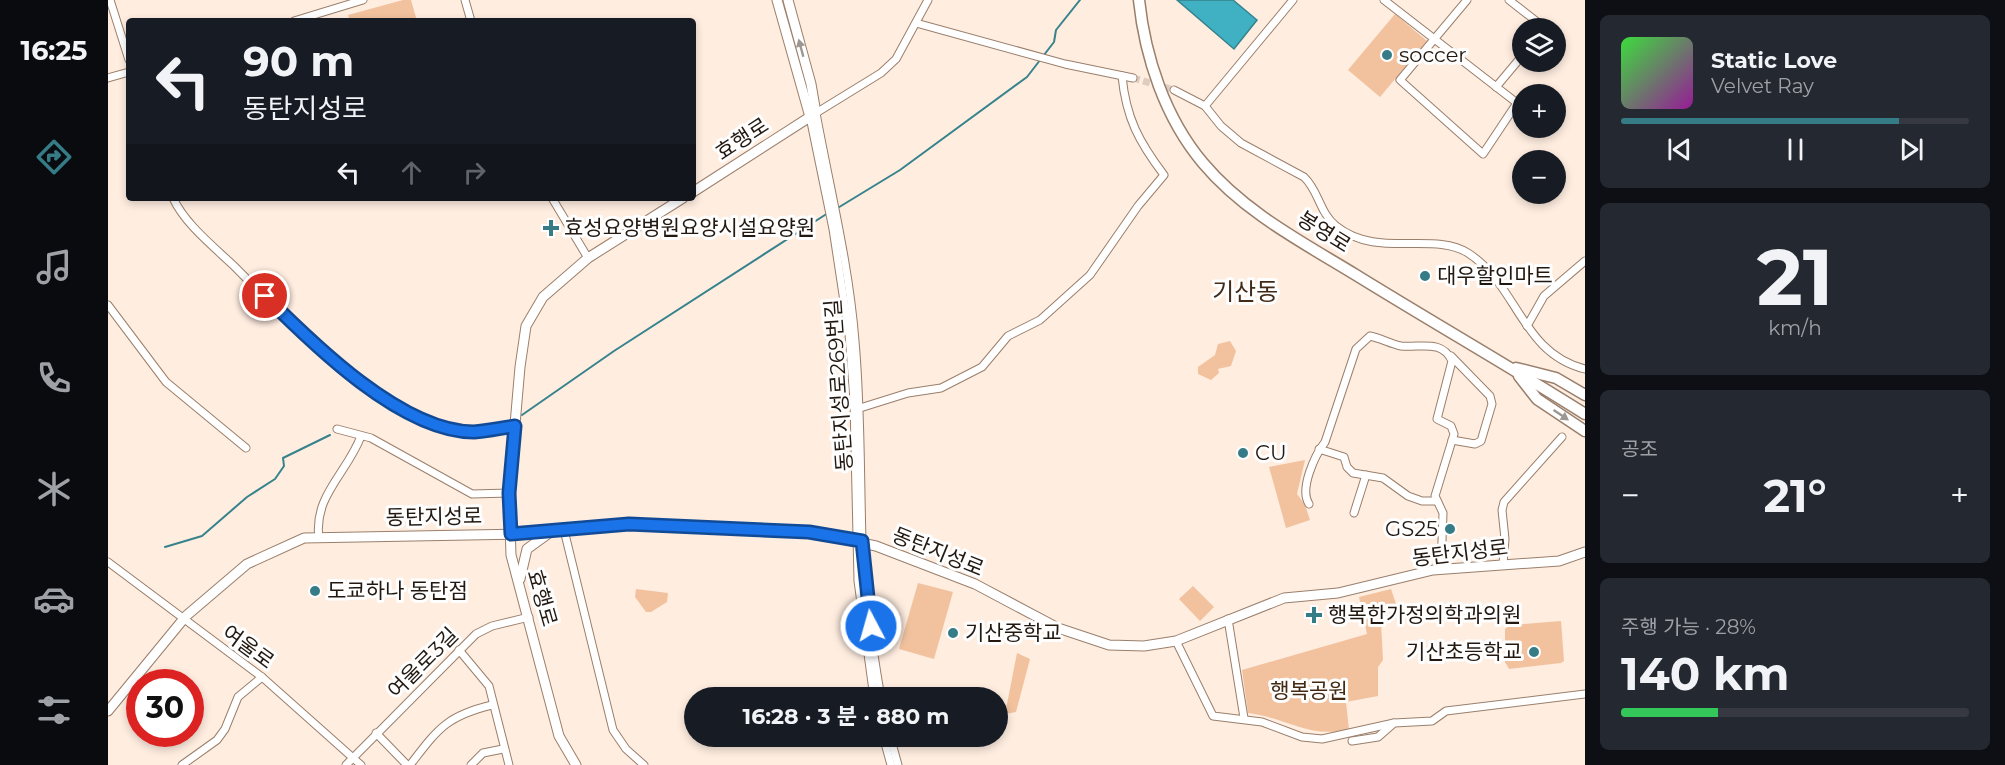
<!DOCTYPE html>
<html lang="ko">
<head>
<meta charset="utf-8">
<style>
	body { margin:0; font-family:Montserrat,"Noto Sans KR",sans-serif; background:#242831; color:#f1f3f6; height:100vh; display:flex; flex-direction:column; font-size:22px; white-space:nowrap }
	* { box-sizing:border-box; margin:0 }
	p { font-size:20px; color:#9ea1a6 }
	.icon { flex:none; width:33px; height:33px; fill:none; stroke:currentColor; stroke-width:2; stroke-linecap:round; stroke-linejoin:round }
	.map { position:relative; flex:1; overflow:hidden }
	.sheet { display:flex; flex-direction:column; gap:15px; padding:15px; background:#0d0f14; width:420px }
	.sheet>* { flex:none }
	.top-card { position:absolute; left:18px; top:18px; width:570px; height:183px; border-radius:6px; box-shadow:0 3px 9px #0003; background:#171b24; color:#f1f3f6; overflow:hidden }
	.buttons { position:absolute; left:1404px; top:18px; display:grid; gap:12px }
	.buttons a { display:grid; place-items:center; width:54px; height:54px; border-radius:50%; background:#171b24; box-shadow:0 3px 9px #0003; font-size:30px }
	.speed { position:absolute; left:18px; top:669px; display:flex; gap:12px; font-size:30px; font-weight:700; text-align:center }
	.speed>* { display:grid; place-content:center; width:78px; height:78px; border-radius:50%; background:#171b24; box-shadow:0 3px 9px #0003; line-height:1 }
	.speed .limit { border:9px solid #d22; background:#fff; color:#111 }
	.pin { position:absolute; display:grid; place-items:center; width:51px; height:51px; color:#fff; margin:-26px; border:3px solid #fff; border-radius:50%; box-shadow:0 2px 6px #0007 }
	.me { position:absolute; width:66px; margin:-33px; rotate:354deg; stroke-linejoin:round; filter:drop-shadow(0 0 4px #0008) }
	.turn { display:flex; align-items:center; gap:21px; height:126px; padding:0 18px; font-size:27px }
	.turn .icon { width:78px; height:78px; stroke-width:2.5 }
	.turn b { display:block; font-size:42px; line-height:51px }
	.lanes { display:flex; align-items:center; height:57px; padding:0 18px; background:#0003; justify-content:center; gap:30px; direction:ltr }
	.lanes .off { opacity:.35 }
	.big { font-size:45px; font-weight:700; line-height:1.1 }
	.sheet .card { flex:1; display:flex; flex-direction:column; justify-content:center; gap:9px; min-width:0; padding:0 21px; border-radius:9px; background:#242831 }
	.sheet .dial { align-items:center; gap:0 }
	.dial b { font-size:78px; line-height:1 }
	.song { display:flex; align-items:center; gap:18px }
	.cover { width:72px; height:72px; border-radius:9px; background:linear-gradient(135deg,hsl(120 70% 55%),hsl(300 70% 35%)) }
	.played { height:6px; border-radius:3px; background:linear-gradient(90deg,#357c87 80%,#363941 80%) }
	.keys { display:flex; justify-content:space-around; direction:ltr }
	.heat { display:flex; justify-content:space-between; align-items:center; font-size:33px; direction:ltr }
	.charge { height:9px; border-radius:4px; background:linear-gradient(90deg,#34c759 28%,#363941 0) }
	.trip { position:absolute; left:576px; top:687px; width:324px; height:60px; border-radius:30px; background:#171b24; box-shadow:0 3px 9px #0003; font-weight:700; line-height:60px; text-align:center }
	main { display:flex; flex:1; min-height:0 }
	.tabs { display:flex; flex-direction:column; width:108px; justify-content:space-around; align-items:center; background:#090b0e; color:#9ea1a6 }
	.tabs .icon { width:42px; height:42px }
	.tabs .selected { color:#357c87 }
	.tabs b { font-size:27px; color:#f1f3f6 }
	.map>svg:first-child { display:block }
	.green { fill:#f2c29e }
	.water { fill:#3fb1c2; stroke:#36838d; stroke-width:1.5 }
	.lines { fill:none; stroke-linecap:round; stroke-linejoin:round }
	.stream { stroke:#36838d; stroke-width:2 }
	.minor-tunnel { stroke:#decdc1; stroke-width:7; stroke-dasharray:7 3.5; stroke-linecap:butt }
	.minor-casing { stroke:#9a7f6b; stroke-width:9 }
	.major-casing { stroke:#9a7f6b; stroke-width:11 }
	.highway-casing { stroke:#9a7f6b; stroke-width:13 }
	.minor { stroke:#fff; stroke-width:7 }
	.major { stroke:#fff; stroke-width:9 }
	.highway { stroke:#fff; stroke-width:10 }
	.oneway { fill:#9c9793 }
	.route-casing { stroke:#114b97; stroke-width:15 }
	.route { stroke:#1a73e8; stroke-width:10 }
	.poi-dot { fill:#357c87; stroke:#fefefe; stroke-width:2 }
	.labels { text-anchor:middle; stroke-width:6; stroke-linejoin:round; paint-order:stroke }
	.poi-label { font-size:21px; fill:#221810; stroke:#fefefe; text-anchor:start }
	.street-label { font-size:21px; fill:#221810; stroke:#fefefe }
	.park-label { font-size:21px; fill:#432812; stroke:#fefefe }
	.quarter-label { font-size:24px; fill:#412a18; stroke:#fefefe }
</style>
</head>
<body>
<main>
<nav class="tabs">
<b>16:25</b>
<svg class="icon selected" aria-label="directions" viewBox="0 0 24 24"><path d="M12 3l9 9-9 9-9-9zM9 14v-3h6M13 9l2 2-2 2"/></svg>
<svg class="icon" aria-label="music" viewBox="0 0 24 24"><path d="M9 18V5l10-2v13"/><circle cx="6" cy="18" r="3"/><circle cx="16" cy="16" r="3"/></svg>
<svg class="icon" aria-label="phone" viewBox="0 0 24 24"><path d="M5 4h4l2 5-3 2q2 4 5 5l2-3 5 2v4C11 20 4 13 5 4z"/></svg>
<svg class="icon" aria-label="climate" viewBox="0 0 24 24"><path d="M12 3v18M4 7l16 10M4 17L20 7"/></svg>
<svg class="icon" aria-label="car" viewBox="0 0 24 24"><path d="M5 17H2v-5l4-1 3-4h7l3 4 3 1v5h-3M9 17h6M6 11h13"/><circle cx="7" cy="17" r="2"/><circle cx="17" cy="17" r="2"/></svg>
<svg class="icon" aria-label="filters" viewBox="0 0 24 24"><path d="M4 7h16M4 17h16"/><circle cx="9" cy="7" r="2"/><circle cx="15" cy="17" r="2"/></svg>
</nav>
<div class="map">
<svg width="1477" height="765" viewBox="0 0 1477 765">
	<rect width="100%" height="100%" fill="#ffede0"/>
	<g class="green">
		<polygon points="295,0 303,0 309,21 242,21 240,15"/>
		<polygon points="1287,14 1319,41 1272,97 1240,70"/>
		<polygon points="1122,341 1128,351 1123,366 1110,369 1111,373 1103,380 1090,374 1090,367 1107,355 1110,344"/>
		<polygon points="1197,460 1189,494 1197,505 1202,520 1178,528 1161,467"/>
		<polygon points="810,583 845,592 826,659 791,649"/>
		<polygon points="1085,586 1106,607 1092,621 1071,599"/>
		<polygon points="528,589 560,593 559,602 543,612 538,612 527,597"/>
		<path d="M1283,589L1288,604L1277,612L1273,622L1275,660L1270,667V696L1238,702L1241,730C1197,738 1180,718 1140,713L1134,670L1259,634L1251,597Z"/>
		<polygon points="1453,621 1456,661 1453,663 1401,669 1397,662 1397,629 1402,625"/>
		<polygon points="909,653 922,659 908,712 897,714"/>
	</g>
	<polygon class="water" points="1069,0 1125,0 1149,20 1126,49"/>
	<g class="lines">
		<g class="stream">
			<polyline points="728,209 792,170 919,77 946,42 948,30 972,0"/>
			<polyline points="414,415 506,351 720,213"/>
			<polyline points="57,547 94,536 139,497 167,479 176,466 175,458 222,435"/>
		</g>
		<polyline class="minor-tunnel" points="1025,78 1066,90"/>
		<defs>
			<g id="minor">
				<polyline points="2,0 21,60"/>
				<polyline points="357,0 363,21"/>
				<polyline points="1276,0 1409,103 1375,154 1292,80 1359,0"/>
				<polyline points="1401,0 1437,28"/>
				<polyline points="186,21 255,0"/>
				<polyline points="808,23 957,64 1025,78"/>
				<polyline points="0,78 21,72"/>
				<polyline points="1388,87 1414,56"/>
				<path d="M1066,90L1097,106L1113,126L1133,143L1196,177C1211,191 1211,212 1228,226C1269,259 1325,231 1360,253C1410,285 1413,353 1477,369"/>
				<polyline points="1097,106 1185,0"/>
				<polyline points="702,117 725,229 741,334 746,401 750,581 766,698"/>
				<path d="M65,198C77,224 105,246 126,266C171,311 238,385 296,411C316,420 343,432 366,431C379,431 393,428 407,426"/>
				<polyline points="444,198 480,258"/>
				<polyline points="0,305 58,382 138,448"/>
				<polyline points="1419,326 1436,296 1477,261"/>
				<polyline points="1343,356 1382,396 1384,404 1373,441 1367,444 1344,440"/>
				<path d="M752,408L800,393L833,388L874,367L900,336L932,320L982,275L1030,206L1056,175C1031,142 1018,118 1014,76"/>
				<polyline points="229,429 263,438 364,494 401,493"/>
				<polyline points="1211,449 1236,457 1239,467 1245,473 1275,478 1300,496 1314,501 1329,501"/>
				<path d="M1201,504C1191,489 1207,455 1217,442L1248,349L1262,336C1272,338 1283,344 1293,346C1312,348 1334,339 1344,361L1329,419L1343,426L1346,434L1327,496L1335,513L1333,569"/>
				<polyline points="1246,513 1258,475"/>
				<polyline points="456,530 505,730 518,749 536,765"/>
				<path d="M211,538C205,496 240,472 253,436"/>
				<polyline points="0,562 154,677 253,765"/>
				<polyline points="1395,564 1397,539 1394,510 1396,502 1454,437"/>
				<polyline points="1120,619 1136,718"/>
				<polyline points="1068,641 1105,716 1154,722 1194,737 1214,739 1286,723"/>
				<polyline points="351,650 381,686 401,765"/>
				<path d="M773,698C764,646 756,592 754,540C752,473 753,407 747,341C741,264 722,189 708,113L773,73L788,59L820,0"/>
				<polyline points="268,733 299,765"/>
				<polyline points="775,736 783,765"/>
				<polyline points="782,736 790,765"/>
				<polyline points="1244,741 1270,737 1286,723 1324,721 1338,711 1477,694"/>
				<polyline points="74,765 109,740 117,729 130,697 154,677"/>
				<polyline points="238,765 368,634 384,626 421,617"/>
				<path d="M302,765C330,729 338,716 384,705"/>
				<polyline points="363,765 375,753 395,749"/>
			</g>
			<g id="major">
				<polyline points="669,0 702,117"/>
				<polyline points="585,192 708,113 703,84 680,0"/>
				<polyline points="412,579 419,549 441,533"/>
				<polyline points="0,711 78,616 139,564 196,538 418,534 521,524 701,532 768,546 867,584 950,628 1001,645 1036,646 1068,641 1176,598 1230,593 1325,570 1451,561 1477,552"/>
				<polyline points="468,765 451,736 403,555 401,493 412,367 418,326 435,297 480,258 575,198"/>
			</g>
			<g id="highway">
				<path d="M1031,0C1037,57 1057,118 1095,163C1136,212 1194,242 1248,275C1324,322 1401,366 1477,414"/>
				<polyline points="1408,368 1448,378 1477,395"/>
				<polyline points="1411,376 1429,399 1477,431"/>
			</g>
		</defs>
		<use href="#minor" class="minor-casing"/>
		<use href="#major" class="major-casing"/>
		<use href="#highway" class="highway-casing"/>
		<use href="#minor" class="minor"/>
		<use href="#major" class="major"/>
		<use href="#highway" class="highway"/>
	</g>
	<defs><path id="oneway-solid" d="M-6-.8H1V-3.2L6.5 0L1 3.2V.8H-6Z" transform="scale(1.5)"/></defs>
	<g class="oneway">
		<use href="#oneway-solid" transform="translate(693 48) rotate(-105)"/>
		<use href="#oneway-solid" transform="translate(1453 415) rotate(34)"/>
	</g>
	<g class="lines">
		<defs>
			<path id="route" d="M157,296C205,344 294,432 366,432C379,431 393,428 407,426L401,493L403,534L521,524L701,532L754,541L763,626"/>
		</defs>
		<use href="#route" class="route-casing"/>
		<use href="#route" class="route"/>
	</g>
	<g class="poi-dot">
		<circle cx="1279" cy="55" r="6"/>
		<path d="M440 219h6v6h6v6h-6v6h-6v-6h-6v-6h6z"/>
		<circle cx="1317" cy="276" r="6"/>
		<circle cx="1135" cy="453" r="6"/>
		<circle cx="1342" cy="529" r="6"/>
		<circle cx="207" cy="591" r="6"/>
		<path d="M1203 606h6v6h6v6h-6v6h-6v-6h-6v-6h6z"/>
		<circle cx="845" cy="633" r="6"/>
		<circle cx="1426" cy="652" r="6"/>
	</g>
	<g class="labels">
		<g class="poi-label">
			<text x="1291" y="62">soccer</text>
			<text x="456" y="235">효성요양병원요양시설요양원</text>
			<text x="1329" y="283">대우할인마트</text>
			<text x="1147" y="460">CU</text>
			<text x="1330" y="536" text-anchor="end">GS25</text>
			<text x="219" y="598">도쿄하나 동탄점</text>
			<text x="1220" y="622">행복한가정의학과의원</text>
			<text x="857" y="640">기산중학교</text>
			<text x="1414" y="659" text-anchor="end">기산초등학교</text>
		</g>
		<g class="street-label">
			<text transform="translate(634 139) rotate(-33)" y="7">효행로</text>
			<text transform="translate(1216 232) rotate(32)" y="7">봉영로</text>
			<text transform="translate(731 385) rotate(-94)" y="7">동탄지성로269번길</text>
			<text transform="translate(326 517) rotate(-1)" y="7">동탄지성로</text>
			<text transform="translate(830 552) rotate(22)" y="7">동탄지성로</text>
			<text transform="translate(1352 553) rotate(-7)" y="7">동탄지성로</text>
			<text transform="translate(434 598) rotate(74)" y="7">효행로</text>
			<text transform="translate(140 647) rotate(36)" y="7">여울로</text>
			<text transform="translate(315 663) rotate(-45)" y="7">여울로3길</text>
		</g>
		<g class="park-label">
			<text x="1201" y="698">행복공원</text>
		</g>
		<g class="quarter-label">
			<text x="1137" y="300">기산동</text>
		</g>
	</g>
</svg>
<div class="buttons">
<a><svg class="icon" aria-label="layers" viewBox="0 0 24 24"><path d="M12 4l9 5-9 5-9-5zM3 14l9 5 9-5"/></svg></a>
<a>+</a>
<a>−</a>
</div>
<div class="speed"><div class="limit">30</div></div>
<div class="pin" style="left:157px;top:296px;background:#d93025"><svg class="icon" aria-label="arrive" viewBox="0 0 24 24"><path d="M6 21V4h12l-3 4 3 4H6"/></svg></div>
<svg class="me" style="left:763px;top:626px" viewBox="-20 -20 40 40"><circle r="17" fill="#1a73e8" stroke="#fff" stroke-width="3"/><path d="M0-11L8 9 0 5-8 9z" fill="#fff"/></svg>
<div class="trip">16:28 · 3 분 · 880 m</div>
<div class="top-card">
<div class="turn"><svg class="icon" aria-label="left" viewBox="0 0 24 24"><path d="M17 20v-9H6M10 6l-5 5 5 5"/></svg><div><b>90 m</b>동탄지성로</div></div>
<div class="lanes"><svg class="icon" aria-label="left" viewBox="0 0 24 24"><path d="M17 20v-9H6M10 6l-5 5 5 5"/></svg><svg class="icon off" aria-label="ahead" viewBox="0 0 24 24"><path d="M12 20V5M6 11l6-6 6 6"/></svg><svg class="icon off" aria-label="right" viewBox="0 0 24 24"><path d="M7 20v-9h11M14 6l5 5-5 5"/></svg></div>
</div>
</div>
<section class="sheet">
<div class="card">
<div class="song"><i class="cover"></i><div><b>Static Love</b><p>Velvet Ray</p></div></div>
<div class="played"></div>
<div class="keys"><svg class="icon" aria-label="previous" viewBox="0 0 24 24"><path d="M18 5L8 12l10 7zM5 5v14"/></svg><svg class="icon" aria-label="pause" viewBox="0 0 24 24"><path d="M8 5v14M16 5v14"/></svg><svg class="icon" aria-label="next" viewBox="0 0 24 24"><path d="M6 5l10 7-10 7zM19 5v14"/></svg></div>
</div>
<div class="card dial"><b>21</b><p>km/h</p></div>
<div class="card"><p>공조</p>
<div class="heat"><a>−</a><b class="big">21°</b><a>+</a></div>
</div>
<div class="card"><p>주행 가능 · 28%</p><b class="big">140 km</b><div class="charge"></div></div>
</section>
</main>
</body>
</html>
